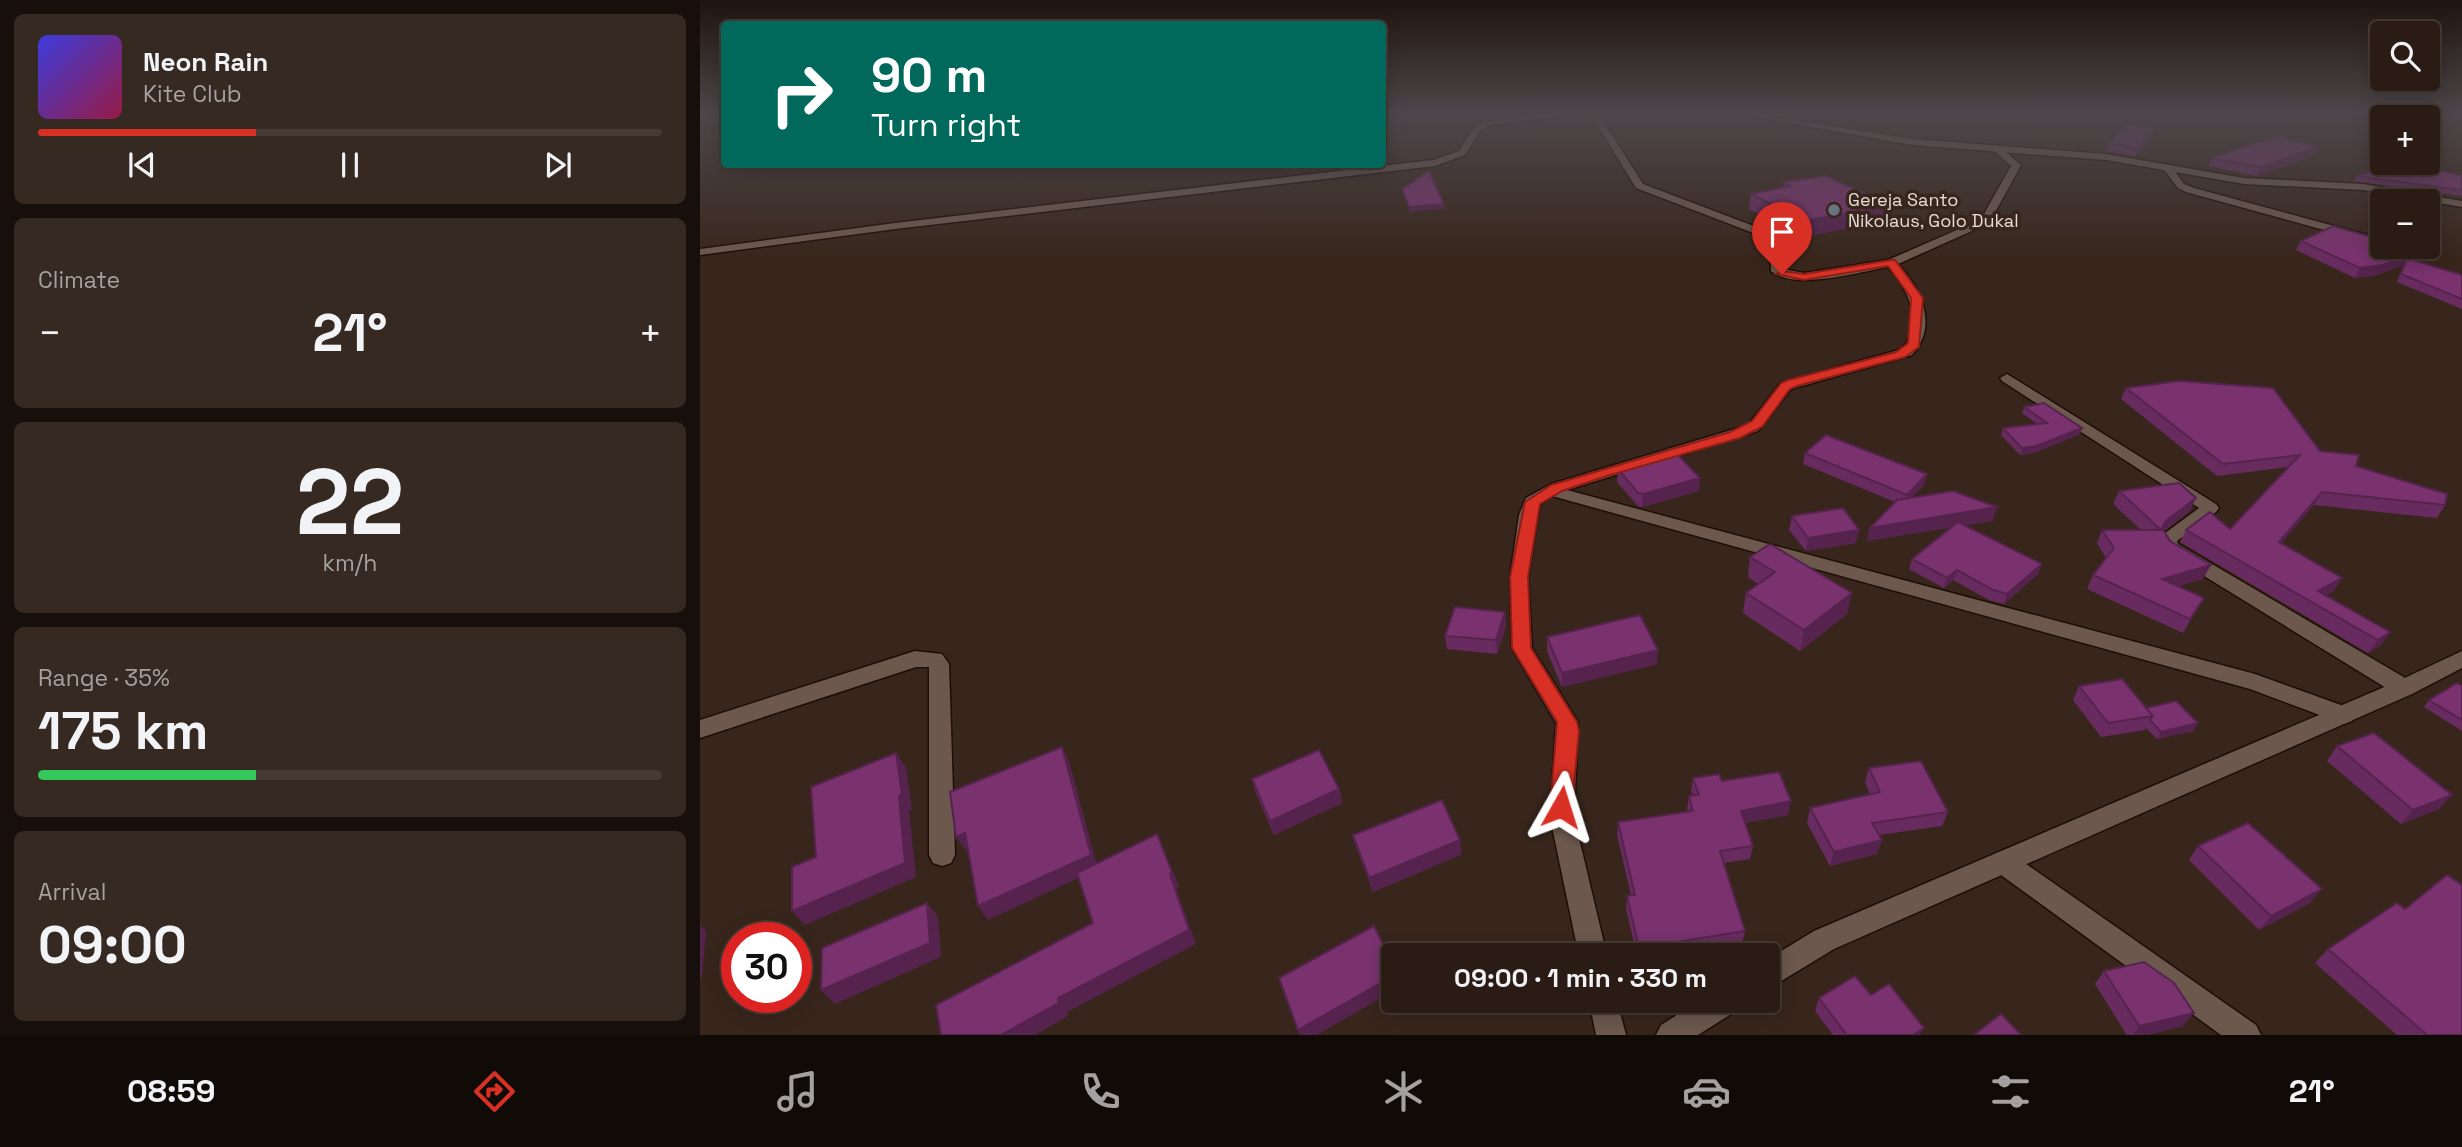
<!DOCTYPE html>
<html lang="en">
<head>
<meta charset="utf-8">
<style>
	body { margin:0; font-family:"Space Grotesk",sans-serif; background:#362922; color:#f1f3f6; height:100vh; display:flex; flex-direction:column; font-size:26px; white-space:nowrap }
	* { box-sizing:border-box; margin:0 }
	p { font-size:23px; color:#a5a1a0 }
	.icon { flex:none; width:38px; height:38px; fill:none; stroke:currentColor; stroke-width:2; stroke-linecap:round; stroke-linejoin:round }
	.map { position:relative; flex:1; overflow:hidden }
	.drawer { display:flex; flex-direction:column; gap:14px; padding:14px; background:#170f0c; width:700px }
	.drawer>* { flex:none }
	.top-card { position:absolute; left:21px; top:21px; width:665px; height:147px; border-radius:7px; box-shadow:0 4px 18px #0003,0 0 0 2px #463a34; background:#00695c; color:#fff; overflow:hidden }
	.controls { position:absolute; left:1670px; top:21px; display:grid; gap:14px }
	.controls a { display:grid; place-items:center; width:70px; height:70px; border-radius:7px; background:#2a1c15; box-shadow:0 4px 18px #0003,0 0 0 2px #463a34; font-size:35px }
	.speed { position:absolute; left:21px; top:922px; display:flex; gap:14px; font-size:35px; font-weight:700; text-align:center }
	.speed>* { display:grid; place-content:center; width:91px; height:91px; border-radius:50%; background:#2a1c15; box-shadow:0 4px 18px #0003,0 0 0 2px #463a34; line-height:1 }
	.speed .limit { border:10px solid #d22; background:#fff; color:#111 }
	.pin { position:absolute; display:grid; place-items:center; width:60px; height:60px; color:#fff; margin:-72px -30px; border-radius:50% 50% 50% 0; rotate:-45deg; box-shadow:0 0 7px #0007 }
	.pin .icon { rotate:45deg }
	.me { position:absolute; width:77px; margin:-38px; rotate:6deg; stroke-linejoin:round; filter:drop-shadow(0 0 5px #0008) }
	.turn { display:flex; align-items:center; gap:24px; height:147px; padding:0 35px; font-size:32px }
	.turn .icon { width:91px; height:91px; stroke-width:2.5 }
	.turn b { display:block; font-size:49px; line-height:60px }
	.big { font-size:52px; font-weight:600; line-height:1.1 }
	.drawer .card { flex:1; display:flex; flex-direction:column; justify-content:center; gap:10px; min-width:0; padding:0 24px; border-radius:10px; background:#362922 }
	.drawer .dial { align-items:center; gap:0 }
	.dial b { font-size:91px; line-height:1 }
	.song { display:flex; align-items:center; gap:21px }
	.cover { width:84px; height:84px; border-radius:10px; background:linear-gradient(135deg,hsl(240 70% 55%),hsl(340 70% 35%)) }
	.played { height:7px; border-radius:4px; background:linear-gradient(90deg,#d93025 35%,#463a34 35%) }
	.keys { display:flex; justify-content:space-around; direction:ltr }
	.heat { display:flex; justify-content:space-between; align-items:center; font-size:38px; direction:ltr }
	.charge { height:10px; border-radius:5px; background:linear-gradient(90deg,#34c759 35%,#463a34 0) }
	.trip { position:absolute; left:681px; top:943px; width:399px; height:70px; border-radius:7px; background:#2a1c15; box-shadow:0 4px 18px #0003,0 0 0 2px #463a34; font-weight:600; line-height:70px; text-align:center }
	.tab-bar { display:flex; height:112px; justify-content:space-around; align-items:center; background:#110b08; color:#a5a1a0 }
	.tab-bar .icon { width:49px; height:49px }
	.tab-bar .active { color:#d93025 }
	.tab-bar b { font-size:32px; color:#f1f3f6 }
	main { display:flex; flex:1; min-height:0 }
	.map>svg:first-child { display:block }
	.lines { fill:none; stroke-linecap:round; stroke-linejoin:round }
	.minor-casing { stroke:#1e0e06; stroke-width:3 }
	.tertiary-casing { stroke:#1e0e06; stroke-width:3 }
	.minor { fill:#6c584d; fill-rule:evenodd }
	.tertiary { fill:#6c584d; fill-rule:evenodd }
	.wall { fill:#682b5f }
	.shaded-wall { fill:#55234d }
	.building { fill:#79326e; stroke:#55234d; stroke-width:2 }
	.route { fill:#d93025; stroke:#8d1f18; stroke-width:2 }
	.worship-dot { fill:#6b7280; stroke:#38261c; stroke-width:2.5 }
	.labels { text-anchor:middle; stroke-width:7; stroke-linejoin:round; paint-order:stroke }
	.far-poi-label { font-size:18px; fill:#e6dad4; stroke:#38261c; text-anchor:start }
</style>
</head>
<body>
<main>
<section class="drawer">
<div class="card">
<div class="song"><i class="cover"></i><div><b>Neon Rain</b><p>Kite Club</p></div></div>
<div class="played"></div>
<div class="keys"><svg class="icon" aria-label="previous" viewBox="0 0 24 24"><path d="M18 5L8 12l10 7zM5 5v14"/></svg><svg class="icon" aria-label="pause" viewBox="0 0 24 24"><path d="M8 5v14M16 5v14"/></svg><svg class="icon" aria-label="next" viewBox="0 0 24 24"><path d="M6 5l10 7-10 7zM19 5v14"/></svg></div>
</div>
<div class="card"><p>Climate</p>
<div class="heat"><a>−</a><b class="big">21°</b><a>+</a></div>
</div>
<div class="card dial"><b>22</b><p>km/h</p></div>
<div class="card"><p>Range · 35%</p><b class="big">175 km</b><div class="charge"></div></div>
<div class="card"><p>Arrival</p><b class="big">09:00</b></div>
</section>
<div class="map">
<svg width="1762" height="1035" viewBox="0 0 1762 1035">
	<rect width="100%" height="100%" fill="#38261c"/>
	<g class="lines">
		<defs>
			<g id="minor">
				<polygon points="863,113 887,113 789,126 780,131 765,155 735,166 195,229 0,255 0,249 195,223 733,160 759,151 774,127 784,122"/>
				<path d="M890,113H898L943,184L1072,233L1082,244L1083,269L1104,273L1188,260L1275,222L1284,214L1311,166L1293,150V146H1299L1321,165L1293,216L1283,226L1198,264C1221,288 1239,326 1212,355L1091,389L1058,431L867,490L1555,674L1652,709L1655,715L1652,721L1644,724L1550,689L852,496L840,504L828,577L832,648L878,722L874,817L907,956H879L850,817L856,723L812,648L810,577L819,515L826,498L851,484L1048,425L1081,383L1202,349C1224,322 1208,289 1188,267C1159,272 1094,291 1071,271L1070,245L1064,237L936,188Z"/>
				<polygon points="1464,165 1470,165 1484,184 1494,188 1682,239 1682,246 1486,192 1478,188 1462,167"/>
				<polygon points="1307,374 1516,504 1519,508 1516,512 1477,541 1478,544 1712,682 1715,688 1712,694 1704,696 1696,694 1465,552 1458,540 1461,536 1499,508 1302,381 1300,378"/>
				<polygon points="215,651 242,654 249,664 255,855 251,863 242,866 233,863 229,855 229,667 216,667 0,738 0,720"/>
				<polygon points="1303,851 1312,854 1556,1025 1561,1035 1521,1035 1294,870 1290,862 1294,854"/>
				<polygon points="889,1001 917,1001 926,1035 896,1035"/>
			</g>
			<g id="tertiary">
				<polygon points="1032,113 1050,113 1212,139 1406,154 1544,178 1663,184 1762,201 1762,207 1663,190 1544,184 1406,160 1212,145"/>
				<polygon points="1762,651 1762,668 1712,694 1134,949 1068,989 1068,959 1114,931 1696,682"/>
				<polygon points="999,1001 1040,1001 1036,1011 998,1035 956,1035 961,1025"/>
			</g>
		</defs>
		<use href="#minor" class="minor-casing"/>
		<use href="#tertiary" class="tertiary-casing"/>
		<use href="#minor" class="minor"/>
		<use href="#tertiary" class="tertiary"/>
	</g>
	<g class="wall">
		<polygon points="1455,128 1452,136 1435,156 1406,151 1409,143"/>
		<polygon points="1618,147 1614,155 1557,176 1509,166 1512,158"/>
		<polygon points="1657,176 1762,176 1762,196 1654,181"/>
		<polygon points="1083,182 1190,205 1187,221 1102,237 1049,209 1051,194 1083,187"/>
		<polygon points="1685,186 1723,201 1683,201 1680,196"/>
		<polygon points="1601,241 1720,251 1715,260 1762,275 1762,309 1697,282 1703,265 1677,275 1655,278 1596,250"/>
		<polygon points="1426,388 1620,451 1745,505 1737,518 1614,505 1581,543 1634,591 1626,595 1690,632 1681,645 1668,653 1480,542 1486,530 1530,529 1588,467 1517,476 1421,399"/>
		<polygon points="1324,407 1382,428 1380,434 1334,453 1320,455 1301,435 1303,428 1337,424 1322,413"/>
		<polygon points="1105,453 1227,474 1224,485 1212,497 1293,521 1265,525 1338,574 1304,604 1289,600 1253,580 1244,588 1209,569 1212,559 1252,527 1167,541 1170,528 1195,502 1103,464"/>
		<polygon points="918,469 999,491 942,507 938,506 917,482"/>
		<polygon points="1419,491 1490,511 1464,531 1470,541 1503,579 1478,586 1504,598 1483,633 1387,589 1393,575 1406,558 1397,543 1402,530 1441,530 1413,504"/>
		<polygon points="1092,516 1156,543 1106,551 1089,530"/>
		<polygon points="1050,557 1147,614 1100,651 1043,613 1046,593 1058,584 1048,577"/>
		<polygon points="805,612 806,626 797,654 747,649 745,636"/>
		<polygon points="847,637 957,664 862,687 847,651"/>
		<polygon points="1379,686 1446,708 1494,731 1457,739 1446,728 1445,730 1401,737 1373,700"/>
		<polygon points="1762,686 1762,731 1724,707 1729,700"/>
		<polygon points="1637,746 1739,809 1701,824 1627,761"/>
		<polygon points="1169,768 1248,812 1242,826 1179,835 1177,854 1130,866 1107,823 1110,808 1170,794 1165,782"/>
		<polygon points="993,778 1022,781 1088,815 1045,823 1053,846 1050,859 1024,863 1045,931 1042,944 973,956 937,956 926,909 927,896 931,895 917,835 918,822 988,812 987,809 989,796 993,796 991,791"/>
		<polygon points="552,779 639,789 642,803 574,835 556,793"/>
		<polygon points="653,835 762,854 673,892 657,849"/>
		<polygon points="1498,846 1610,903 1559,930 1489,860"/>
		<polygon points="1705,909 1762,1035 1697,1035 1615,963 1628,949"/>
		<polygon points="1404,971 1483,1026 1447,1035 1427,1035 1395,984"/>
		<polygon points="1171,995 1220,1035 1133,1035 1115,1011 1119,998"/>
	</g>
	<g class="shaded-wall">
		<polygon points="1455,128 1452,136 1435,156 1438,148"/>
		<polygon points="1618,147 1614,155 1557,176 1561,167"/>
		<polygon points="744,204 744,209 709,212 709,207"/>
		<polygon points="1190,205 1187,221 1102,237 1104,221"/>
		<polygon points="1720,251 1715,260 1707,258 1703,265 1677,275 1655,278 1660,268"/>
		<polygon points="1382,428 1380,434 1334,453 1320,455 1322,448"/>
		<polygon points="1227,474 1224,485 1204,506 1207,495"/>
		<polygon points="1000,478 999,491 942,507 943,494"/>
		<polygon points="1622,492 1614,505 1572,554 1579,542"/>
		<polygon points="1496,498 1490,511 1459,534 1466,521"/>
		<polygon points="1297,507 1293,521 1167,541 1170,528"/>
		<polygon points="1159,530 1156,543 1106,551 1108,538"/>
		<polygon points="1342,564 1338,574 1304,604 1307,594"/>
		<polygon points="1511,565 1503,579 1455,593 1462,579"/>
		<polygon points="1257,570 1253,580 1244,588 1247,578"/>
		<polygon points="1642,578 1634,591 1612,603 1618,591"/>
		<polygon points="1152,593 1147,614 1100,651 1104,630"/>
		<polygon points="1504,598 1496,611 1483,633 1490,619"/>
		<polygon points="805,612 806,626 797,654 796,640"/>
		<polygon points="1690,632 1681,645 1668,653 1678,640"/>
		<polygon points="958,650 957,664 862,687 862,673"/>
		<polygon points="1498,723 1494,731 1457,739 1461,732"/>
		<polygon points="362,747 369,761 398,869 288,920 278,906"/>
		<polygon points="196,753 206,767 212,809 209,810 216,877 105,925 92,911 199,796"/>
		<polygon points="639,789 642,803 574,835 570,821"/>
		<polygon points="1752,795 1739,809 1701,824 1713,810"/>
		<polygon points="1091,801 1088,815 1038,824 1041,811"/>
		<polygon points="265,833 275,848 266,851 256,837"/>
		<polygon points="457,834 479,886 476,888 496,944 367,1012 368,1016 335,1035 301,1035 358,998"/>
		<polygon points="760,840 762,854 673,892 669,878"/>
		<polygon points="1182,840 1177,854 1130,866 1134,852"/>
		<polygon points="1622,889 1610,903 1559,930 1571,916"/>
		<polygon points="227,903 238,917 241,957 135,1004 121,990"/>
		<polygon points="0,925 6,931 2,977 0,978"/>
		<polygon points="693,976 693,991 617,1035 600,1035 598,1030"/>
		<polygon points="1494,1013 1483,1026 1447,1035 1433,1035 1439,1026"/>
		<polygon points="1224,1028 1220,1035 1213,1035"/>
	</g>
	<g class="building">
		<polygon points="1427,123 1455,128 1438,148 1409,143"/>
		<polygon points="1576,136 1618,147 1561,167 1512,158"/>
		<polygon points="1699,163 1711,163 1762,176 1762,190 1657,176"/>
		<polygon points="729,171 744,204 709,207 702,189"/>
		<polygon points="1126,176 1190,205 1104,221 1051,194 1090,186 1083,182"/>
		<polygon points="1685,186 1718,192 1723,201 1689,195"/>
		<polygon points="1633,226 1682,240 1682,247 1706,247 1720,251 1683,265 1660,268 1601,241"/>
		<polygon points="1707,258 1762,275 1762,299 1701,274"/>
		<polygon points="1479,381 1573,388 1620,451 1659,455 1656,466 1747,494 1745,505 1622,492 1579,542 1642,578 1618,591 1690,632 1678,640 1486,530 1510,512 1530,529 1600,455 1523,464 1426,388"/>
		<polygon points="1344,403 1382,428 1336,446 1322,448 1303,428 1347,423 1324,407"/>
		<polygon points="1126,435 1227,474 1207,495 1105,453"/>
		<polygon points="976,453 1000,478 943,494 938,493 918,469"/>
		<polygon points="1479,483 1496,498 1466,521 1462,528 1470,541 1511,565 1462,579 1504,598 1490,619 1393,575 1414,548 1402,530 1461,530 1419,491"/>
		<polygon points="1253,491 1297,507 1170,528 1197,500"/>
		<polygon points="1143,508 1159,530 1108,538 1092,516"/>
		<polygon points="1258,522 1342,564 1307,594 1293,590 1257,570 1247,578 1212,559"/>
		<polygon points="1070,544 1152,593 1104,630 1046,593 1075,572 1050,557"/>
		<polygon points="755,607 805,612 796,640 745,636"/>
		<polygon points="940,615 958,650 862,673 847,637"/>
		<polygon points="1422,679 1453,716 1408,723 1379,686"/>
		<polygon points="1757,683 1762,686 1762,720 1729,700"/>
		<polygon points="1476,701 1498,723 1461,732 1450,720 1453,716 1446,708"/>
		<polygon points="1674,733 1752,795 1713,810 1637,746"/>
		<polygon points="362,747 391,855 278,906 265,833 256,837 250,792"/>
		<polygon points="619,750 639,789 570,821 552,779"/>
		<polygon points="196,753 202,794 199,796 205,863 92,911 92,867 116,857 111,787"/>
		<polygon points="1221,761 1248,812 1172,823 1182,840 1134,852 1110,808 1180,792 1169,768"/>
		<polygon points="1079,772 1091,801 1041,811 1053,846 1020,851 1045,931 939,948 927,896 935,895 918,822 993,811 989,796 999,795 993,778 1019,774 1022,781"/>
		<polygon points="742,800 760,840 669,878 653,835"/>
		<polygon points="1548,823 1622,889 1571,916 1498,846"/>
		<polygon points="457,834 472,872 470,874 489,930 358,998 359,1003 301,1035 241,1035 236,1005 393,923 377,873"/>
		<polygon points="1747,875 1762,885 1762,1035 1727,1035 1628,949 1697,903 1705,909"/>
		<polygon points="227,903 230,943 121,990 122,948"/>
		<polygon points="674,926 693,965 693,976 598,1030 579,978"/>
		<polygon points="1444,962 1474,983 1494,1013 1439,1026 1404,971"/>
		<polygon points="1155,976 1171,995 1189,984 1224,1028 1213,1035 1147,1035 1119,998"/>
		<polygon points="1301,1014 1321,1035 1274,1035"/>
	</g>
	<linearGradient id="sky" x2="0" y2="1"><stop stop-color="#1f150f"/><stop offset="0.44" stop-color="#4d474b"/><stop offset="1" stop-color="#4d474b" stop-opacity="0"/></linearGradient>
	<rect width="1762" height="258" fill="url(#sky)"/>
	<polygon class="route" points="1191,260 1195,260 1223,298 1219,347 1205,357 1097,386 1090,389 1062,427 1040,438 907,476 862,491 840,504 828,577 831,648 877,722 879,731 872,807 868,813 861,816 853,813 850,807 857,722 812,648 810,577 825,502 851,485 1030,432 1052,421 1081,383 1088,380 1196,352 1208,343 1211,298 1188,266 1104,280 1076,274 1082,271 1104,274"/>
	<circle class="worship-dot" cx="1134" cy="210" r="7"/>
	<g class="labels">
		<g class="far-poi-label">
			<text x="1148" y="206">Gereja Santo<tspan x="1148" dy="21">Nikolaus, Golo Dukal</tspan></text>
		</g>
	</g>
</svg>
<div class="controls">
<a><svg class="icon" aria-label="search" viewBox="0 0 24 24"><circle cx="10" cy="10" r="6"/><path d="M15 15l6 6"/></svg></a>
<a>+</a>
<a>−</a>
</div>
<div class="speed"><div class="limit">30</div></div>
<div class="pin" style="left:1082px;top:274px;background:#d93025"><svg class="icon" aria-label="arrive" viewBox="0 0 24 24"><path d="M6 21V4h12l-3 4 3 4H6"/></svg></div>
<svg class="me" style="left:861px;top:807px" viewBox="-20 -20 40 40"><path d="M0-17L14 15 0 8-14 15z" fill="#d93025" stroke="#fff" stroke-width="4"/></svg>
<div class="trip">09:00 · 1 min · 330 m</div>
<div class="top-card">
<div class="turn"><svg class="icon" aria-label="right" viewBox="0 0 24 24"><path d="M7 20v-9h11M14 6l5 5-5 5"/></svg><div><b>90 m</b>Turn right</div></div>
</div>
</div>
</main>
<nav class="tab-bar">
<b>08:59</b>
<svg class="icon active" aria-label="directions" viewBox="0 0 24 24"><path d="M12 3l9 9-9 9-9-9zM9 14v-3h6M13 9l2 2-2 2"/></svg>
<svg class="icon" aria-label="music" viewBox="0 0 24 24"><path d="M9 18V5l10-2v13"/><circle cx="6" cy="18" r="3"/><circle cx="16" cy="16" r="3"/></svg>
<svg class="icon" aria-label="phone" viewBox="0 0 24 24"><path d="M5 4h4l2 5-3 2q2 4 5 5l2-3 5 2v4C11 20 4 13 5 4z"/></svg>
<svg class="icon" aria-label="climate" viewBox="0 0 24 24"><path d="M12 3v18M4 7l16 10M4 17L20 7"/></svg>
<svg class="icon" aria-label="car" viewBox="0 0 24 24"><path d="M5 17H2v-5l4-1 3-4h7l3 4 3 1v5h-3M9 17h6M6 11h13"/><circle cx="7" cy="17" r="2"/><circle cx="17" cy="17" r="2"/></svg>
<svg class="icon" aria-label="filters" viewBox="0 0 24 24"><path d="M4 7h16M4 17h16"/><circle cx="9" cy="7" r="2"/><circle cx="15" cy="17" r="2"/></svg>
<b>21°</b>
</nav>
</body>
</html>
